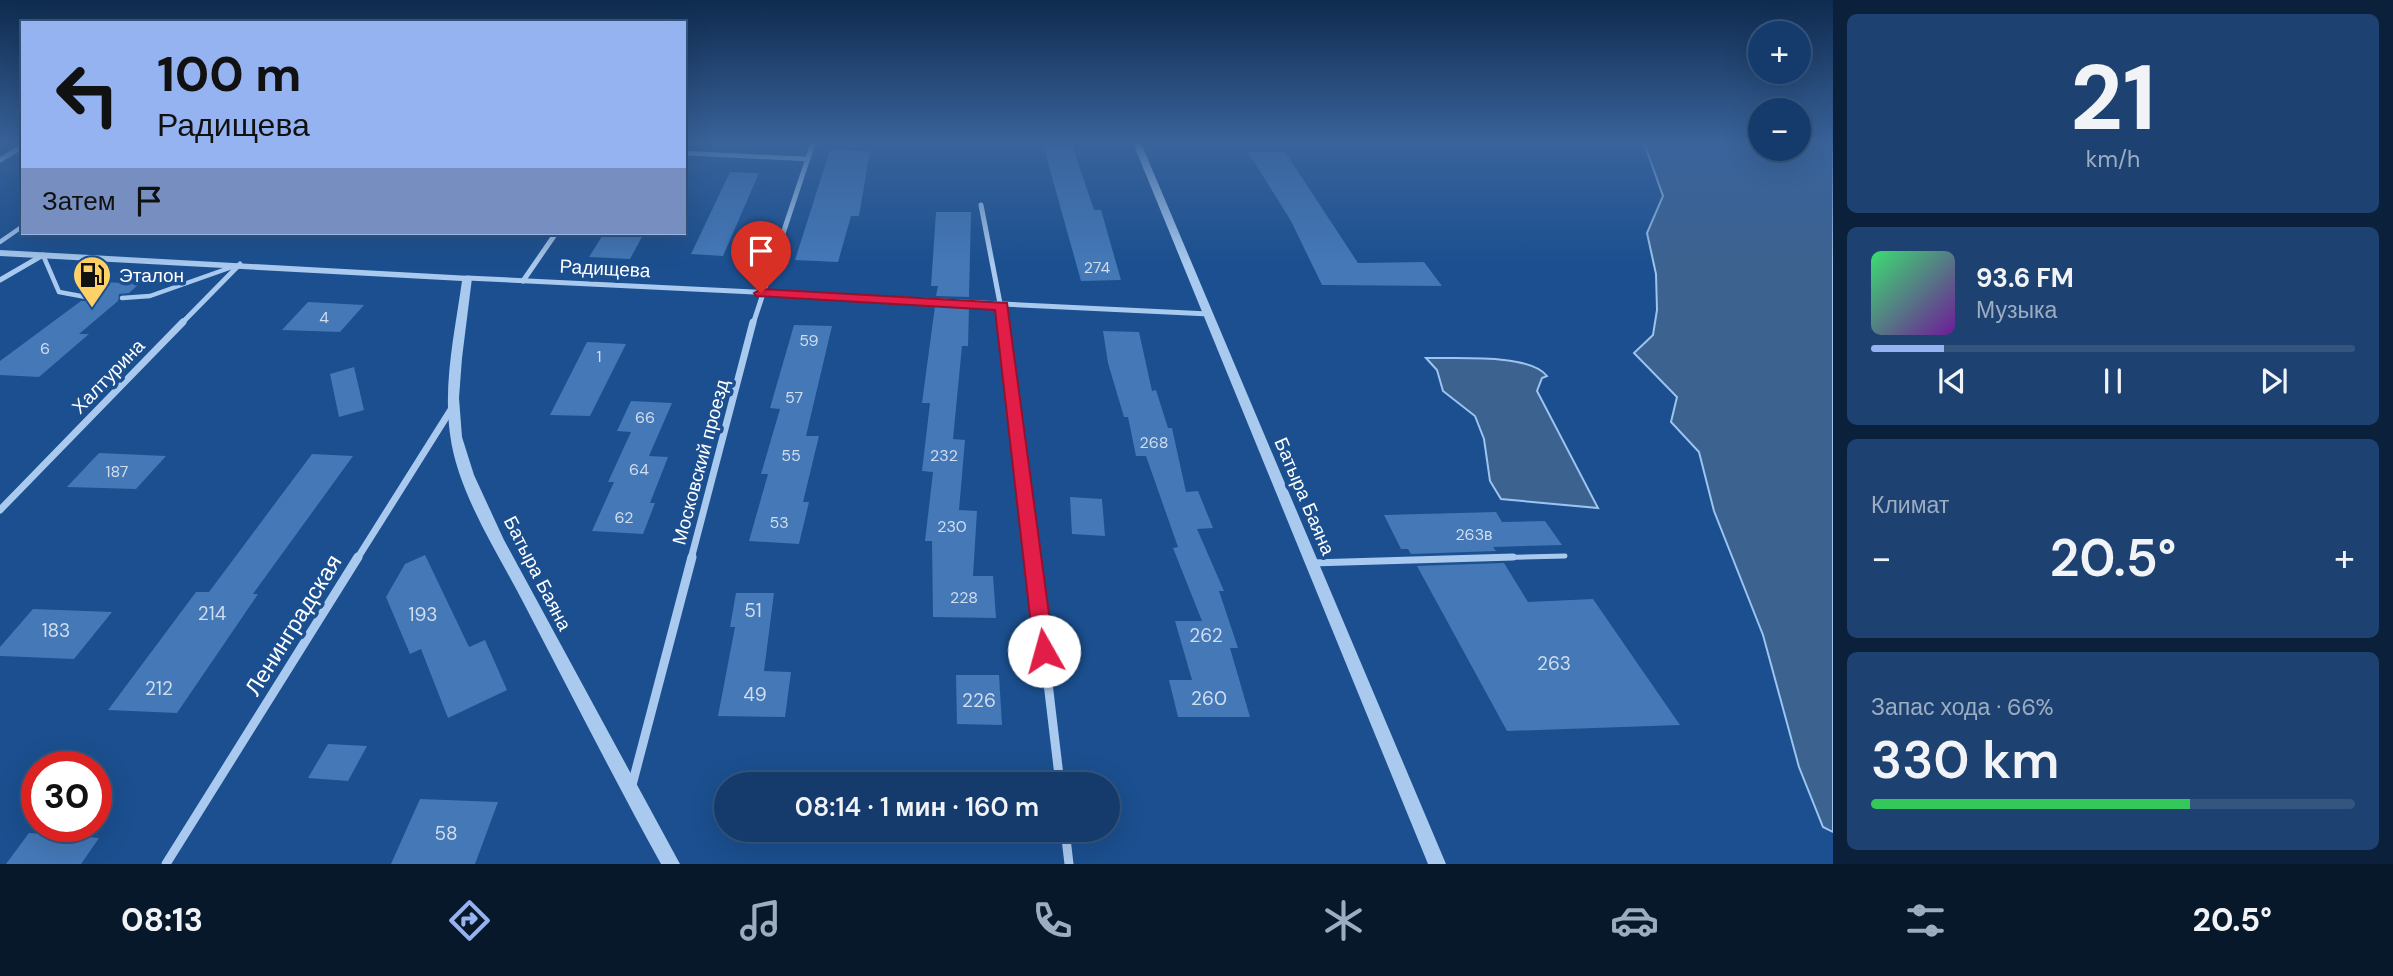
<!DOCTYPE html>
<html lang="ru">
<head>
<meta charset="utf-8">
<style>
	body { margin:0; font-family:"DM Sans",sans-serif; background:#1d4271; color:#f1f3f6; height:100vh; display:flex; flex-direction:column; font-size:26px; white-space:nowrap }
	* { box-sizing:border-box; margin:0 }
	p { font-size:23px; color:#9dadc1 }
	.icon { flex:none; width:38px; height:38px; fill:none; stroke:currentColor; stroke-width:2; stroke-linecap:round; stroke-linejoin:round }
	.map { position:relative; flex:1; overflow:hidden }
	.side { display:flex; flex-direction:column; gap:14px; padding:14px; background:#0b203b; width:560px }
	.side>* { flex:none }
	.hud { position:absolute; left:21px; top:21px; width:665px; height:214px; border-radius:0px; box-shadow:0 7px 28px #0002,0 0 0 2px #33557e; background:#95b2f1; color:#111; overflow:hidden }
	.fabs { position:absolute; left:1748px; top:21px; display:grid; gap:14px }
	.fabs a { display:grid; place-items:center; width:63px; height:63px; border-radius:50%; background:#143b6b; box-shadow:0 7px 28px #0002,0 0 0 2px #33557e; font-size:35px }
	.speed { position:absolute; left:21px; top:751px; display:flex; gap:14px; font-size:35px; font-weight:700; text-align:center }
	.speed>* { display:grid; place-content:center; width:91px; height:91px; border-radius:50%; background:#143b6b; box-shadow:0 7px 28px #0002,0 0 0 2px #33557e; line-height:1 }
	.speed .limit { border:10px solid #d22; background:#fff; color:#111 }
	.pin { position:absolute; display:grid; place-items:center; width:60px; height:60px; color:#fff; margin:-72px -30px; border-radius:50% 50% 50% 0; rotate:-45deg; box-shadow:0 0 7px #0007 }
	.pin .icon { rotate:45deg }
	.me { position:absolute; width:77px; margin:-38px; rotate:353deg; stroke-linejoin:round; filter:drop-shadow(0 0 5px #0008) }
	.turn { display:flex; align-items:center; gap:24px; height:147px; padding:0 21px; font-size:32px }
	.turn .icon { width:91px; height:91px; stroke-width:2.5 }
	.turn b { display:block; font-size:49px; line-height:60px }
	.then { display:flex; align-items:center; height:66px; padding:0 21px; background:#0003; gap:14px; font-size:26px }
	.big { font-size:52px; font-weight:600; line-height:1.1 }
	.side .tile { flex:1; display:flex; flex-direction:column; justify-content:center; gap:10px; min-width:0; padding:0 24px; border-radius:10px; background:#1d4271 }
	.side .dial { align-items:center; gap:0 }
	.dial b { font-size:91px; line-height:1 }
	.song { display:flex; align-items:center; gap:21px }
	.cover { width:84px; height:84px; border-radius:10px; background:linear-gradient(135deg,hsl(140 70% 55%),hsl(280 70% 35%)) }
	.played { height:7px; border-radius:4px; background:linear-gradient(90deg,#95b2f1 15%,#33557e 15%) }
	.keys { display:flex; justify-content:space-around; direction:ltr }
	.heat { display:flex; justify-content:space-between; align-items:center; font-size:38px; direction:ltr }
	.charge { height:10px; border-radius:5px; background:linear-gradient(90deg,#34c759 66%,#33557e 0) }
	.trip { position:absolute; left:714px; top:772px; width:406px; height:70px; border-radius:35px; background:#143b6b; box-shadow:0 7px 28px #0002,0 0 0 2px #33557e; font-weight:600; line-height:70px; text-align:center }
	.tab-bar { display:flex; height:112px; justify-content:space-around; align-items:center; background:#08182b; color:#9dadc1 }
	.tab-bar .icon { width:49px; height:49px }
	.tab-bar .selected { color:#95b2f1 }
	.tab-bar b { font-size:32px; color:#f1f3f6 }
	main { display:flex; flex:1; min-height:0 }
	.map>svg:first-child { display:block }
	.water { fill:#3c6290; stroke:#9cc4f0; stroke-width:2 }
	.building { fill:#4478b7 }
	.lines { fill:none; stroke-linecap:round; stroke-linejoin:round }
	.service-far2 { stroke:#a9c9ee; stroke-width:4.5 }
	.service-far1 { stroke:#a9c9ee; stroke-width:5 }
	.service { stroke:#a9c9ee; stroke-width:7 }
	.minor-far2 { stroke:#a9c9ee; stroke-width:5 }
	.minor-far1 { stroke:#a9c9ee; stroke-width:7 }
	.minor { stroke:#a9c9ee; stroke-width:9 }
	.tertiary { fill:#a9c9ee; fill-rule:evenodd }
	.route { fill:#e11d48; stroke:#92132f; stroke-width:2 }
	.labels { text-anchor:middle; stroke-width:7; stroke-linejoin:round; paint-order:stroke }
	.number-label { font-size:16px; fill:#d0dded }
	.street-label { font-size:19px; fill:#fff; stroke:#1b4f8f }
	.poi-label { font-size:19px; fill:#fff; stroke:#1b4f8f; text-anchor:start }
	.near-number-label { font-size:19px; fill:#d0dded }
	.near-street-label { font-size:23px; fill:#fff; stroke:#1b4f8f }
</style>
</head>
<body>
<main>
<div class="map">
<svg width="1833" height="864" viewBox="0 0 1833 864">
	<rect width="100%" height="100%" fill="#1b4f8f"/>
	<g class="water">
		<polygon points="1644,143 1760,143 1760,149 1799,149 1799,143 1833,143 1833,832 1823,827 1799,767 1763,635 1714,511 1699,452 1671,422 1677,397 1634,353 1653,335 1657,310 1656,274 1647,233 1663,196"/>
		<path d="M1426,358C1454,359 1529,353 1547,376L1542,378L1537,391L1598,508L1501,499L1490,481L1484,439L1475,416L1443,391L1437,370Z"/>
	</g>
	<g class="building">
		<polygon points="1043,145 1072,145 1094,210 1101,210 1121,280 1081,281"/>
		<polygon points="830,150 870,151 859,216 851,216 838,262 795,260"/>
		<polygon points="1248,152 1285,152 1358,263 1424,262 1442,286 1322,285 1291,221"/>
		<polygon points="730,172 759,173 723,256 691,254"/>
		<polygon points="936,212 971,212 969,297 936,296 938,286 931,286"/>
		<polygon points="604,233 644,233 630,259 589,257"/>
		<polygon points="105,282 139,284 129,293 119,294 118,301 79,334 89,334 39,377 0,375 0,361 81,301 89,301 90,294"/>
		<polygon points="308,302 364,305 340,332 282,330"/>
		<polygon points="935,306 969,308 968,346 962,346 953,439 965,440 959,510 977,511 973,576 993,576 996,618 933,617 932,541 925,541 933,472 922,471 930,403 922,403"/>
		<polygon points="794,325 832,326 806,436 819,436 803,502 809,502 799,544 749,541 768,474 761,474 780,409 770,408"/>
		<polygon points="1103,331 1139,332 1152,391 1156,390 1168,428 1172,428 1186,492 1198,491 1213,528 1197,529 1224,591 1219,591 1238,648 1230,648 1250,717 1178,717 1169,680 1192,680 1175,621 1202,621 1173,548 1178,547 1146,456 1136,456 1128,417 1124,417 1108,363"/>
		<polygon points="587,342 626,344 590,416 550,415"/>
		<polygon points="354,367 364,410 339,417 330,374"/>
		<polygon points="631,401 672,403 649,456 668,457 650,503 655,503 643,534 592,531 614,482 608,482 631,432 617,431"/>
		<polygon points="99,453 166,456 136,489 67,487"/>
		<polygon points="312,454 353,456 253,594 258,594 177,713 108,710 196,592 209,592"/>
		<polygon points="1070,497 1102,499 1105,536 1072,534"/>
		<polygon points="1496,512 1502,522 1545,521 1562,545 1493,547 1496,551 1411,554 1408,549 1401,549 1384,515"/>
		<polygon points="425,555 469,647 485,640 507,690 448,718 421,649 410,654 386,597 405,564"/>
		<polygon points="1504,563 1528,602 1593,599 1680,725 1507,731 1417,566"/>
		<polygon points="736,593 774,593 764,671 791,672 785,717 718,716 735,627 730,627"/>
		<polygon points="33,609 112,612 74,659 0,656 0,647"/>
		<polygon points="956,675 999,675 1002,725 957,724"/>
		<polygon points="328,744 367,746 348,781 308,778"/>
		<polygon points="929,771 1003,776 1003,784 927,784"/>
		<polygon points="420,799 498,802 475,864 391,864"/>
		<polygon points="923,830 1002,830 1002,838 923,831"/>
		<polygon points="29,833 99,838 81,864 6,864"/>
	</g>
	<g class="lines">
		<g class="service-far2">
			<polyline points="684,153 807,159"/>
			<polyline points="0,242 23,226"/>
			<polyline points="43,255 59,292 86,297"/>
			<polyline points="122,298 150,296 232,267"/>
		</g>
		<polyline class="service-far1" points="1449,559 1565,556"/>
		<polyline class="service" points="1312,563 1513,557"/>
		<g class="minor-far2">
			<polyline points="0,160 23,146"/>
			<polyline points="981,205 1004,324"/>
			<polyline points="467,278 1209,314"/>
			<polyline points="0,280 43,255"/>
			<polyline points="523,281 556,233"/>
			<polyline points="181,324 240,264"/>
			<polyline points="753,324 813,143"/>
		</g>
		<g class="minor-far1">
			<polyline points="1004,322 1033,559"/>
			<polyline points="0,510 183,322"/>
			<polyline points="357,559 452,408"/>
			<polyline points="691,559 753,322"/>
		</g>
		<g class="minor">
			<polyline points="1033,557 1060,784"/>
			<polyline points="632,785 692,557"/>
			<polyline points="1065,830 1069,864"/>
			<polyline points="166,864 358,557"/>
		</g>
		<g class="tertiary">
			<polygon points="1133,143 1141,143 1446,864 1428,864"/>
			<path d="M0,250L471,276L472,278L462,358L459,398L462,437L474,475L504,540L680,864H661C613,777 568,688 522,600C496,550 457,491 450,434C443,383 455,331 462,281L0,256Z"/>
		</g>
	</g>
	<linearGradient id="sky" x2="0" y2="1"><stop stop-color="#0f2b4f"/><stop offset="0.54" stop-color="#39639b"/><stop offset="1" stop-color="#39639b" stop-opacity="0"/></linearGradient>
	<rect width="1833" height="264" fill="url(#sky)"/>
	<polygon class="route" points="761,289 1007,303 1054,651 1051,657 1044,659 1037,657 1034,651 995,310 756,296 754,293"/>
	<defs>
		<symbol id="fuel-pin" viewBox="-11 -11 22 30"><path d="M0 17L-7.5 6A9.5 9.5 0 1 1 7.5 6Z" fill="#ffd166" stroke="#1b4f8f"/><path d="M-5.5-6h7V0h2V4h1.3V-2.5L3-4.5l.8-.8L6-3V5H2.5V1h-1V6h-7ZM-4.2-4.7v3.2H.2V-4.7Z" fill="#111"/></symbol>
	</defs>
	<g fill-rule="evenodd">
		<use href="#fuel-pin" x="70" y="253" width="44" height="60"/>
	</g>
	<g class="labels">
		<g class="number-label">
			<text x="1097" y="273">274</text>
			<text x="324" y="323">4</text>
			<text x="809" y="346">59</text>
			<text x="45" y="354">6</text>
			<text x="599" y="362">1</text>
			<text x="794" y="403">57</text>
			<text x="645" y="423">66</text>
			<text x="1154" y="448">268</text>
			<text x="791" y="461">55</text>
			<text x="944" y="461">232</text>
			<text x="639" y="475">64</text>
			<text x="117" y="477">187</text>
			<text x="624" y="523">62</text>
			<text x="779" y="528">53</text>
			<text x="952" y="532">230</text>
			<text x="1474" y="540">263в</text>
			<text x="964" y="603">228</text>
		</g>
		<g class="street-label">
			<text transform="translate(605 268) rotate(3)" y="7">Радищева</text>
			<text transform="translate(108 376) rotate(-46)" y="7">Халтурина</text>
			<text transform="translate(700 462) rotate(-75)" y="7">Московский проезд</text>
			<text transform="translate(1305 496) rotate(67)" y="7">Батыра Баяна</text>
			<text transform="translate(538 573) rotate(63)" y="7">Батыра Баяна</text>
		</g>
		<g class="poi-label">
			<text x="119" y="282">Эталон</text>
		</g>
		<g class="near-number-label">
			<text x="753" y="617">51</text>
			<text x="212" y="620">214</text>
			<text x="423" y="621">193</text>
			<text x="56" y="637">183</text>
			<text x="1206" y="642">262</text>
			<text x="1554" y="670">263</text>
			<text x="159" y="695">212</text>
			<text x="755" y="701">49</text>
			<text x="1209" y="705">260</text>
			<text x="979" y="707">226</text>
			<text x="446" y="840">58</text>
		</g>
		<g class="near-street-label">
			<text transform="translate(293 625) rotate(-58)" y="8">Ленинградская</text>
		</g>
	</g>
</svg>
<div class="fabs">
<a>+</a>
<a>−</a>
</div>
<div class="speed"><div class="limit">30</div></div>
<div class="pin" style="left:761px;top:293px;background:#d93025"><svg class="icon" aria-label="arrive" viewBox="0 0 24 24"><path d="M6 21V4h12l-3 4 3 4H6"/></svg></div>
<svg class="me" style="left:1044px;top:651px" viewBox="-20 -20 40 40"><circle r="19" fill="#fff"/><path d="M0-13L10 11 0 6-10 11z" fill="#e11d48"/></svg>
<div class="trip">08:14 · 1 мин · 160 m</div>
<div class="hud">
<div class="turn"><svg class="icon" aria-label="left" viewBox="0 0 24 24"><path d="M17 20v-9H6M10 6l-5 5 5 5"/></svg><div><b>100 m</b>Радищева</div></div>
<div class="then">Затем<svg class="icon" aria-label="arrive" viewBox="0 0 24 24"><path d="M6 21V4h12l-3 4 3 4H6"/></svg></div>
</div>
</div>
<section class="side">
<div class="tile dial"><b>21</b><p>km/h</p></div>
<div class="tile">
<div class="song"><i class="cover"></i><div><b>93.6 FM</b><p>Музыка</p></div></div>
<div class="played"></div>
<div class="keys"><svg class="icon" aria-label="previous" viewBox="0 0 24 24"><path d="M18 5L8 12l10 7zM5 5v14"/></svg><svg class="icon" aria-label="pause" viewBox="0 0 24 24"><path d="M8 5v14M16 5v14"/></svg><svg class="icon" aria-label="next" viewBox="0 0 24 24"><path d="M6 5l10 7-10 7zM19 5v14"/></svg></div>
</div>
<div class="tile"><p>Климат</p>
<div class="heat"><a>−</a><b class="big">20.5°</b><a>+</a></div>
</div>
<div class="tile"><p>Запас хода · 66%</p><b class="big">330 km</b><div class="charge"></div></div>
</section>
</main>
<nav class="tab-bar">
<b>08:13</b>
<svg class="icon selected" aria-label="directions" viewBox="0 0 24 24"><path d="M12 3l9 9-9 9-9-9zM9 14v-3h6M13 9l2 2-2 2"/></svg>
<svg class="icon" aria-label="music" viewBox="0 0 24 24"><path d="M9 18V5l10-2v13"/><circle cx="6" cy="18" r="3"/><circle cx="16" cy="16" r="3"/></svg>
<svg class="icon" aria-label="phone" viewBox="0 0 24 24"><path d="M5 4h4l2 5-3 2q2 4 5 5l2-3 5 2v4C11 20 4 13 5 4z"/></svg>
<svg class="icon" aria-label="climate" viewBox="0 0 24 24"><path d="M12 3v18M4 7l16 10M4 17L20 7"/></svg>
<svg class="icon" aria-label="car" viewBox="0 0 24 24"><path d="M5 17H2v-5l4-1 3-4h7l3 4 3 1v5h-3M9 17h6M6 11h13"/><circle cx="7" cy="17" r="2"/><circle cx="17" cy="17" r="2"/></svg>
<svg class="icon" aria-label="filters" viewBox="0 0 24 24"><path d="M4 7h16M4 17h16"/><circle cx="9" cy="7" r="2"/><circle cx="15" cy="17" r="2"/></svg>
<b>20.5°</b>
</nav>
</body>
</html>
